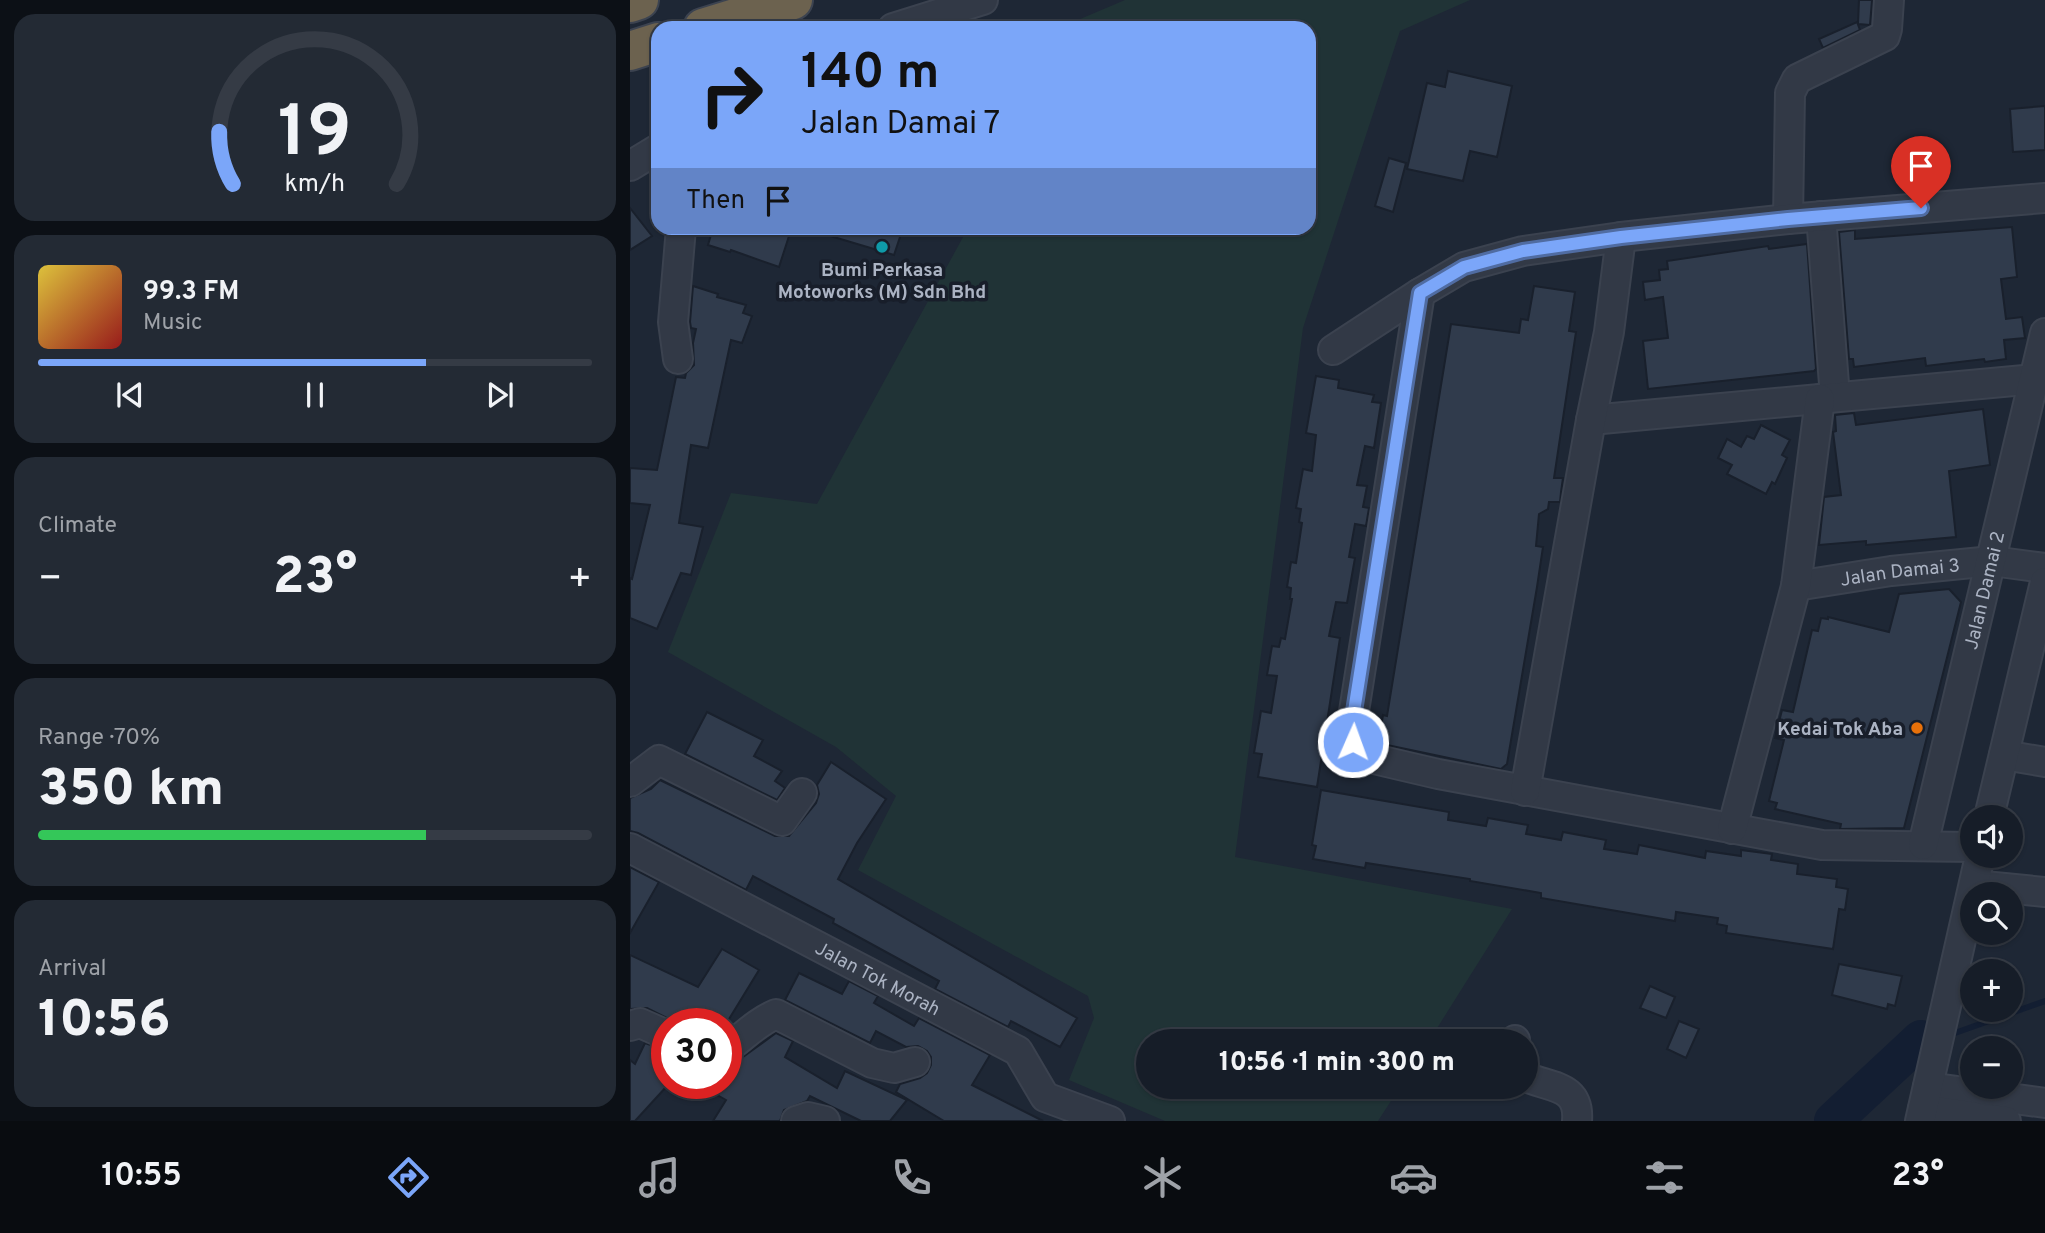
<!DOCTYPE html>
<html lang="en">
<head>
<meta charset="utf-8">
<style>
	body { margin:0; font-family:Overpass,sans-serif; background:#232a34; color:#f1f3f6; height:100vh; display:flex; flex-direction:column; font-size:26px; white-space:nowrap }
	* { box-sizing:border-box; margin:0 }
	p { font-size:23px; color:#9ea2a8 }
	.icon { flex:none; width:38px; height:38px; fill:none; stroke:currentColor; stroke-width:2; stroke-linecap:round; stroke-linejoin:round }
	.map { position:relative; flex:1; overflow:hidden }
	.sheet { display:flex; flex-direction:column; gap:14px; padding:14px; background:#0c1016; width:630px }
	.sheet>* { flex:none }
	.top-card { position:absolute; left:21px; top:21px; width:665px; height:214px; border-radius:21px; box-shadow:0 2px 5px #0004,0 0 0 2px #353b45; background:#7ba6f9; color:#111; overflow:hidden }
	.buttons { position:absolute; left:1330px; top:805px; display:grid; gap:14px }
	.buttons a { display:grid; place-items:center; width:63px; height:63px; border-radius:50%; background:#161d28; box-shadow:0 2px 5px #0004,0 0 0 2px #353b45; font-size:35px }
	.speed { position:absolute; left:21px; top:1008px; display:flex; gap:14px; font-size:35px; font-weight:700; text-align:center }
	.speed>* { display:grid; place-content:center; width:91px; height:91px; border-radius:50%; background:#161d28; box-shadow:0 2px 5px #0004,0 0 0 2px #353b45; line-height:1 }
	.speed .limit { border:10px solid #d22; background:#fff; color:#111 }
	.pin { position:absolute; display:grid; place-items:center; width:60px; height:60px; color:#fff; margin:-72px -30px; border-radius:50% 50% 50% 0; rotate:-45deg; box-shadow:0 0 7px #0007 }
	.pin .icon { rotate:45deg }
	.me { position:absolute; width:77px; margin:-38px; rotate:2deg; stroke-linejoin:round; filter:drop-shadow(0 0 5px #0008) }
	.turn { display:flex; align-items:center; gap:24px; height:147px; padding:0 35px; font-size:32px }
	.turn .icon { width:91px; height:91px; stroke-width:2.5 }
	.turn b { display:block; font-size:49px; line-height:60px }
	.then { display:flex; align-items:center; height:66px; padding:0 35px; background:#0003; gap:14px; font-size:26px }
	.big { font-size:52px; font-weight:800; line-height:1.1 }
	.sheet .card { flex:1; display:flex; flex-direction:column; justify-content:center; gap:10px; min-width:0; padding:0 24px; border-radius:21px; background:#232a34 }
	.sheet .dial { align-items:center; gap:0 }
	.dial svg { height:182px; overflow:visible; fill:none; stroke:#353b45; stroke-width:7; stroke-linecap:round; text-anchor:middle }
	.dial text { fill:#f1f3f6; stroke:none }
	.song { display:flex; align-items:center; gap:21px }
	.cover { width:84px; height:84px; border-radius:10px; background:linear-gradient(135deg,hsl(50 70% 55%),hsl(0 70% 35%)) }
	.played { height:7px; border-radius:4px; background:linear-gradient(90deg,#7ba6f9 70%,#353b45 70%) }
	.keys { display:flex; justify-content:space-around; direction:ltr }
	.heat { display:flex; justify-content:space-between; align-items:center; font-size:38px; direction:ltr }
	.charge { height:10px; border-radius:5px; background:linear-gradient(90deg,#34c759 70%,#353b45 0) }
	.trip { position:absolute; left:506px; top:1029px; width:402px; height:70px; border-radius:35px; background:#161d28; box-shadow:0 2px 5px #0004,0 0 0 2px #353b45; font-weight:800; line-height:70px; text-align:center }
	.tab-bar { display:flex; height:112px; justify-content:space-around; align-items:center; background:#090c10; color:#9ea2a8 }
	.tab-bar .icon { width:49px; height:49px }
	.tab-bar .on { color:#7ba6f9 }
	.tab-bar b { font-size:32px; color:#f1f3f6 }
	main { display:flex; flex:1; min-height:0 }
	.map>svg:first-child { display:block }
	.green { fill:#203336 }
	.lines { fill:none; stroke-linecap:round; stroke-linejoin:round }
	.stream { stroke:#131e32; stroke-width:6 }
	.river { stroke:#131e32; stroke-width:38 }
	.building { fill:#303b4c; stroke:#19202c; stroke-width:2 }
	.minor-casing { stroke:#3b424f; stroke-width:32 }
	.highway-casing { stroke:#3c4350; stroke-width:42 }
	.minor { stroke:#323946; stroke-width:28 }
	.highway { stroke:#6c624f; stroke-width:38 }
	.route-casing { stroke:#506ca2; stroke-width:18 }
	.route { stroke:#7ba6f9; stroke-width:12 }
	.culture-dot { fill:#0f9aa8; stroke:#181e2a; stroke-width:2.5 }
	.food-dot { fill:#e8710a; stroke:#181e2a; stroke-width:2.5 }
	.labels { text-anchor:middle; stroke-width:7; stroke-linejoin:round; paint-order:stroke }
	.poi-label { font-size:19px; font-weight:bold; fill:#abb3c3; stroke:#181e2a }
	.street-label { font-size:19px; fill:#abb3c3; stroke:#181e2a }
</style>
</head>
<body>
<main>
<section class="sheet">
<div class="card dial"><svg viewBox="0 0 100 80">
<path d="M14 69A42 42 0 1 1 86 69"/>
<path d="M14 69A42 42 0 0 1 8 46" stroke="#7ba6f9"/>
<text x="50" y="56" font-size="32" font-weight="700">19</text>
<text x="50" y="72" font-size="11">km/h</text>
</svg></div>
<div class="card">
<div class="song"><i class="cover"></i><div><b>99.3 FM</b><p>Music</p></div></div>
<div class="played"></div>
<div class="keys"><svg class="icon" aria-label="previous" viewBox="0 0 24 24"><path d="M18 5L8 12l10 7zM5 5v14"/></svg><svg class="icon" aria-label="pause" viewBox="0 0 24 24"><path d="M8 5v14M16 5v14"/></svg><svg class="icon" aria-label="next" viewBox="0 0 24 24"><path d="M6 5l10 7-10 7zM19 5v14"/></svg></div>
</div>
<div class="card"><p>Climate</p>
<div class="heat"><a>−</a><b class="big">23°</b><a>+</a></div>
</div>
<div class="card"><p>Range · 70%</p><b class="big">350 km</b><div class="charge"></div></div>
<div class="card"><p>Arrival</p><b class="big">10:56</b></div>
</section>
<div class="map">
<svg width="1415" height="1121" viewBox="0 0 1415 1121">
	<rect width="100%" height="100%" fill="#1e2735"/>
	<polygon class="green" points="495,0 840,0 770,31 673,328 605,857 882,909 799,1041 518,1041 518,1087 770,1087 748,1121 535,1121 439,1080 464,1018 458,996 228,870 266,796 206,747 38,652 101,493 187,504 338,228 679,228 679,28 429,28"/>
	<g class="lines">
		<polyline class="stream" points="1325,1033 1415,1001"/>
		<polyline class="river" points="1203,1121 1291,1039"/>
	</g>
	<g class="building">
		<polygon points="1229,0 1242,0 1240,25 1228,24"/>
		<polygon points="1227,22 1230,30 1193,48 1189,39"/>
		<polygon points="818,71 882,86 867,157 840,151 833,181 777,169 797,83 815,87"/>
		<polygon points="1415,106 1415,150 1383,152 1380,109"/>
		<polygon points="759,158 776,163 763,212 745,206"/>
		<polygon points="0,208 22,236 0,250"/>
		<polygon points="1382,227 1387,277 1371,279 1376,319 1392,317 1395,338 1374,340 1376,359 1355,362 1354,359 1296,366 1295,358 1224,367 1223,359 1219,359 1209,232 1225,230 1225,239"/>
		<polygon points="83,228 144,228 160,233 149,267 101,250 100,252 78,245"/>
		<polygon points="187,228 273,228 264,255 187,232"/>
		<polygon points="1177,244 1186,369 1184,371 1018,389 1013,341 1038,338 1033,297 1015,300 1013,282 1030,280 1029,270 1038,269 1037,261 1138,246 1139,249"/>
		<polygon points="63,286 88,294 87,297 116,305 113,313 122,316 112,343 101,340 78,448 61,445 49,523 73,527 61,575 51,573 27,629 0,618 0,578 2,579 20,505 0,503 0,468 27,470 46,377 55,378 56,373 64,365 63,343 66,329 61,328 60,322"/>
		<polygon points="904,286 945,292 939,331 946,332 924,478 933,478 931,492 930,502 919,502 918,509 909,514 906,546 913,547 907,587 877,764 871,769 757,745 757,739 749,738 753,715 757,716 821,324 889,333 891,319 898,320"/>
		<polygon points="686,376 709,380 708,388 744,395 742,402 751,403 744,448 735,446 727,485 737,486 733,507 739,508 736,526 725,524 719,557 725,558 717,603 706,602 699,636 710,638 687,787 628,777 632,754 624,753 631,711 641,713 647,676 637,675 642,646 649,647 651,638 655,639 662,599 660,599 661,588 657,587 661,562 666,563 672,523 669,522 671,509 666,508 673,469 682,471 686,435 676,433"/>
		<polygon points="1353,409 1360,465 1319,471 1326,537 1236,545 1236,541 1189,545 1194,497 1211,495 1203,432 1206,431 1205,415 1224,413 1226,425"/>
		<polygon points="1131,425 1160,440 1152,455 1157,458 1145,484 1142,482 1136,494 1097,474 1102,465 1088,458 1097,439 1111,447 1117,436 1124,439"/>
		<polygon points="1319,589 1331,602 1274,828 1210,829 1211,824 1145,809 1147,803 1139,801 1154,740 1145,738 1152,710 1163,712 1182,630 1188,631 1191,618 1198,619 1198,617 1259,632 1269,594"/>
		<polygon points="77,712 133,740 124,756 152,771 145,781 155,788 147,800 55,754"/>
		<polygon points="201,762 256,799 227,843 208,879 447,1018 430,1047 381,1021 378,1027 305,989 309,981 203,923 204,919 123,876 116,890 8,833 0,831 0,798 21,789 30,780 145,836 159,836 186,803 189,794 187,785"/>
		<polygon points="691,790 819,812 818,820 856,826 858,818 898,825 896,834 931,840 933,832 976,840 974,849 1007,854 1009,845 1075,858 1076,851 1111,856 1111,850 1142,854 1141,860 1168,864 1167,874 1207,879 1206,887 1218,889 1215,910 1209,909 1203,949 1096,933 1097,926 1087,924 1088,918 1046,912 1045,921 911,898 911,893 840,881 840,879 736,863 735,868 683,859 686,846 682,845"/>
		<polygon points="0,867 29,882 0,933"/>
		<polygon points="92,949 129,970 96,1024 49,1024 17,1008 0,1009 0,955 68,987"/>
		<polygon points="1209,964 1272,976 1265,1006 1258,1004 1257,1009 1202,995"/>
		<polygon points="169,973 212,994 219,981 248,996 244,1003 284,1026 289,1018 360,1055 342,1085 413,1121 314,1121 266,1092 270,1084 290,1078 297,1073 301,1065 301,1057 297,1051 288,1046 276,1047 246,1031 240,1043 155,1000"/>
		<polygon points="1020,986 1045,997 1036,1018 1010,1008"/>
		<polygon points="1049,1021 1069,1029 1056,1058 1037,1049"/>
		<polygon points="146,1033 163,1041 155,1057 207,1088 215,1071 277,1100 260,1121 231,1121 180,1096 177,1101 154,1110 150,1121 83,1121 96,1100 66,1083 96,1083 96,1065 105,1070 113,1057"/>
		<polygon points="15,1043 37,1051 37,1086 5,1121 0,1121 0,1060 5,1064"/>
	</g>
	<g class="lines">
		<defs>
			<g id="minor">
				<polyline points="263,28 353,0"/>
				<polyline points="0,166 28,149"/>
				<polyline points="1191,216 1205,397"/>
				<polyline points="1158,219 1160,93 1167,79 1255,36 1257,29 1259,0"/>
				<polyline points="790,293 722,724 723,742 731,756 808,774 1192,845 1342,847"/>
				<polyline points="703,350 790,293 834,267 893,251 991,237 1158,219 1415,198"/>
				<polyline points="48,359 43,322 51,228"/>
				<polyline points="961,420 1405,379"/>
				<path id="s1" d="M1166,586L1261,571L1362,561L1415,568"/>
				<polyline points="1374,755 1415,762"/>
				<polyline points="0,782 29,760 152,821 172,793"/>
				<polyline points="895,791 961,420 979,332 991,237"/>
				<polyline points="1359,817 1415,582"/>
				<polyline points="1102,829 1166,586 1190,399"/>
				<path id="s2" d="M1293,845L1415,333"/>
				<path id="s3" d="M0,848L388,1051L415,1097L480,1121"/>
				<polyline points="1344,885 1415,892"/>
				<polyline points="0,1026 10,1023 37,1035"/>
				<polyline points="884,1041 885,1040"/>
				<path d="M96,1049C115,1036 124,1024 146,1014L242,1063L264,1068L285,1062"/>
				<path d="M896,1077C921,1088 950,1085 947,1121"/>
				<polyline points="1298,1087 1415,1103"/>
				<polyline points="1293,1109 1376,1121"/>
				<polyline points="166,1121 178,1117 195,1121"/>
				<polyline points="1290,1121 1350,856"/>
			</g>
			<g id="highway">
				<polyline points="0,3 9,0"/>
				<polyline points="73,28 163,0"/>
				<polyline points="0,51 28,42"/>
			</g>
		</defs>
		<use href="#minor" class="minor-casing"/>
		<use href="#highway" class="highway-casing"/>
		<use href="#minor" class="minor"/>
		<use href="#highway" class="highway"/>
	</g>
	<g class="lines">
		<defs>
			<polyline id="route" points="723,742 722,724 790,293 834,267 893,251 991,237 1158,219 1291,208"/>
		</defs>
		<use href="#route" class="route-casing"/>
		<use href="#route" class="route"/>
	</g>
	<circle class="culture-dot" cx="252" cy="247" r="7"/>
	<circle class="food-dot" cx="1287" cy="728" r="7"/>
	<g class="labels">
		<g class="poi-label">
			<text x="252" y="276">Bumi Perkasa<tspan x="252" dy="22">Motoworks (M) Sdn Bhd</tspan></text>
			<text x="1273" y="735" text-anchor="end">Kedai Tok Aba</text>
		</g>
		<g class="street-label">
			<text dy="7" stroke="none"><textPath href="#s1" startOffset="105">Jalan Damai 3</textPath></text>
			<text dy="7" stroke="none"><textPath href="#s2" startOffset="262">Jalan Damai 2</textPath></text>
			<text dy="7" stroke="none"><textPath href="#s3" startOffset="280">Jalan Tok Morah</textPath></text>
		</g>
	</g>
</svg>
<div class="buttons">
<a><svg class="icon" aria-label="sound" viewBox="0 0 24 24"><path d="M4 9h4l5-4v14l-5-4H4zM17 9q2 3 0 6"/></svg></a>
<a><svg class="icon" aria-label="search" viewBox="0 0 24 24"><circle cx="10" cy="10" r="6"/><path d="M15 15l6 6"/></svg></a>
<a>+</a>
<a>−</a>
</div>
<div class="speed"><div class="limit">30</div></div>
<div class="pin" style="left:1291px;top:208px;background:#d93025"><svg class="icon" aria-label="arrive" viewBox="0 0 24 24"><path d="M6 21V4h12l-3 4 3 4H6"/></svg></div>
<svg class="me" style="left:723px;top:742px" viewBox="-20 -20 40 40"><circle r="17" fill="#7ba6f9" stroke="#fff" stroke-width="3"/><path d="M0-11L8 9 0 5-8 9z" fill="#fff"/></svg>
<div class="trip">10:56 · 1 min · 300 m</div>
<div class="top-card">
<div class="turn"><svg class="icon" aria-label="right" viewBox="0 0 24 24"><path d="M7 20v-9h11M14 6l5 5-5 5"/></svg><div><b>140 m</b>Jalan Damai 7</div></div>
<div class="then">Then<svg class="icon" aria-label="arrive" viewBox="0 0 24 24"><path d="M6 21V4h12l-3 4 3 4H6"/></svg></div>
</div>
</div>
</main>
<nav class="tab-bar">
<b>10:55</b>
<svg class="icon on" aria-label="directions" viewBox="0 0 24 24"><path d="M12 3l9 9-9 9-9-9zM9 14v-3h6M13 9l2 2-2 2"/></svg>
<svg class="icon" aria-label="music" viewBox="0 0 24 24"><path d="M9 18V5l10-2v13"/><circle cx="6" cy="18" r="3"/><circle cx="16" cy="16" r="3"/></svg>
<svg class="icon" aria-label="phone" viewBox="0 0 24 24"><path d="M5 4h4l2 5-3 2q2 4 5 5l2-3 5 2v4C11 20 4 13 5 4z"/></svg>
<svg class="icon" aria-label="climate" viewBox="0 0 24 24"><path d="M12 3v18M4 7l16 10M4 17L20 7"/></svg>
<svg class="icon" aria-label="car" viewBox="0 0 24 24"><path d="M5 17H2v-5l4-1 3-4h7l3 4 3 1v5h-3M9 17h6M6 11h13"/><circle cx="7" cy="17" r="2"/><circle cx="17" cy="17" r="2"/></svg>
<svg class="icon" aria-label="filters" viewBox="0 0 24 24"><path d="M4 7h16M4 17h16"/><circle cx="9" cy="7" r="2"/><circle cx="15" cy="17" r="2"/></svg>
<b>23°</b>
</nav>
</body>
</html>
